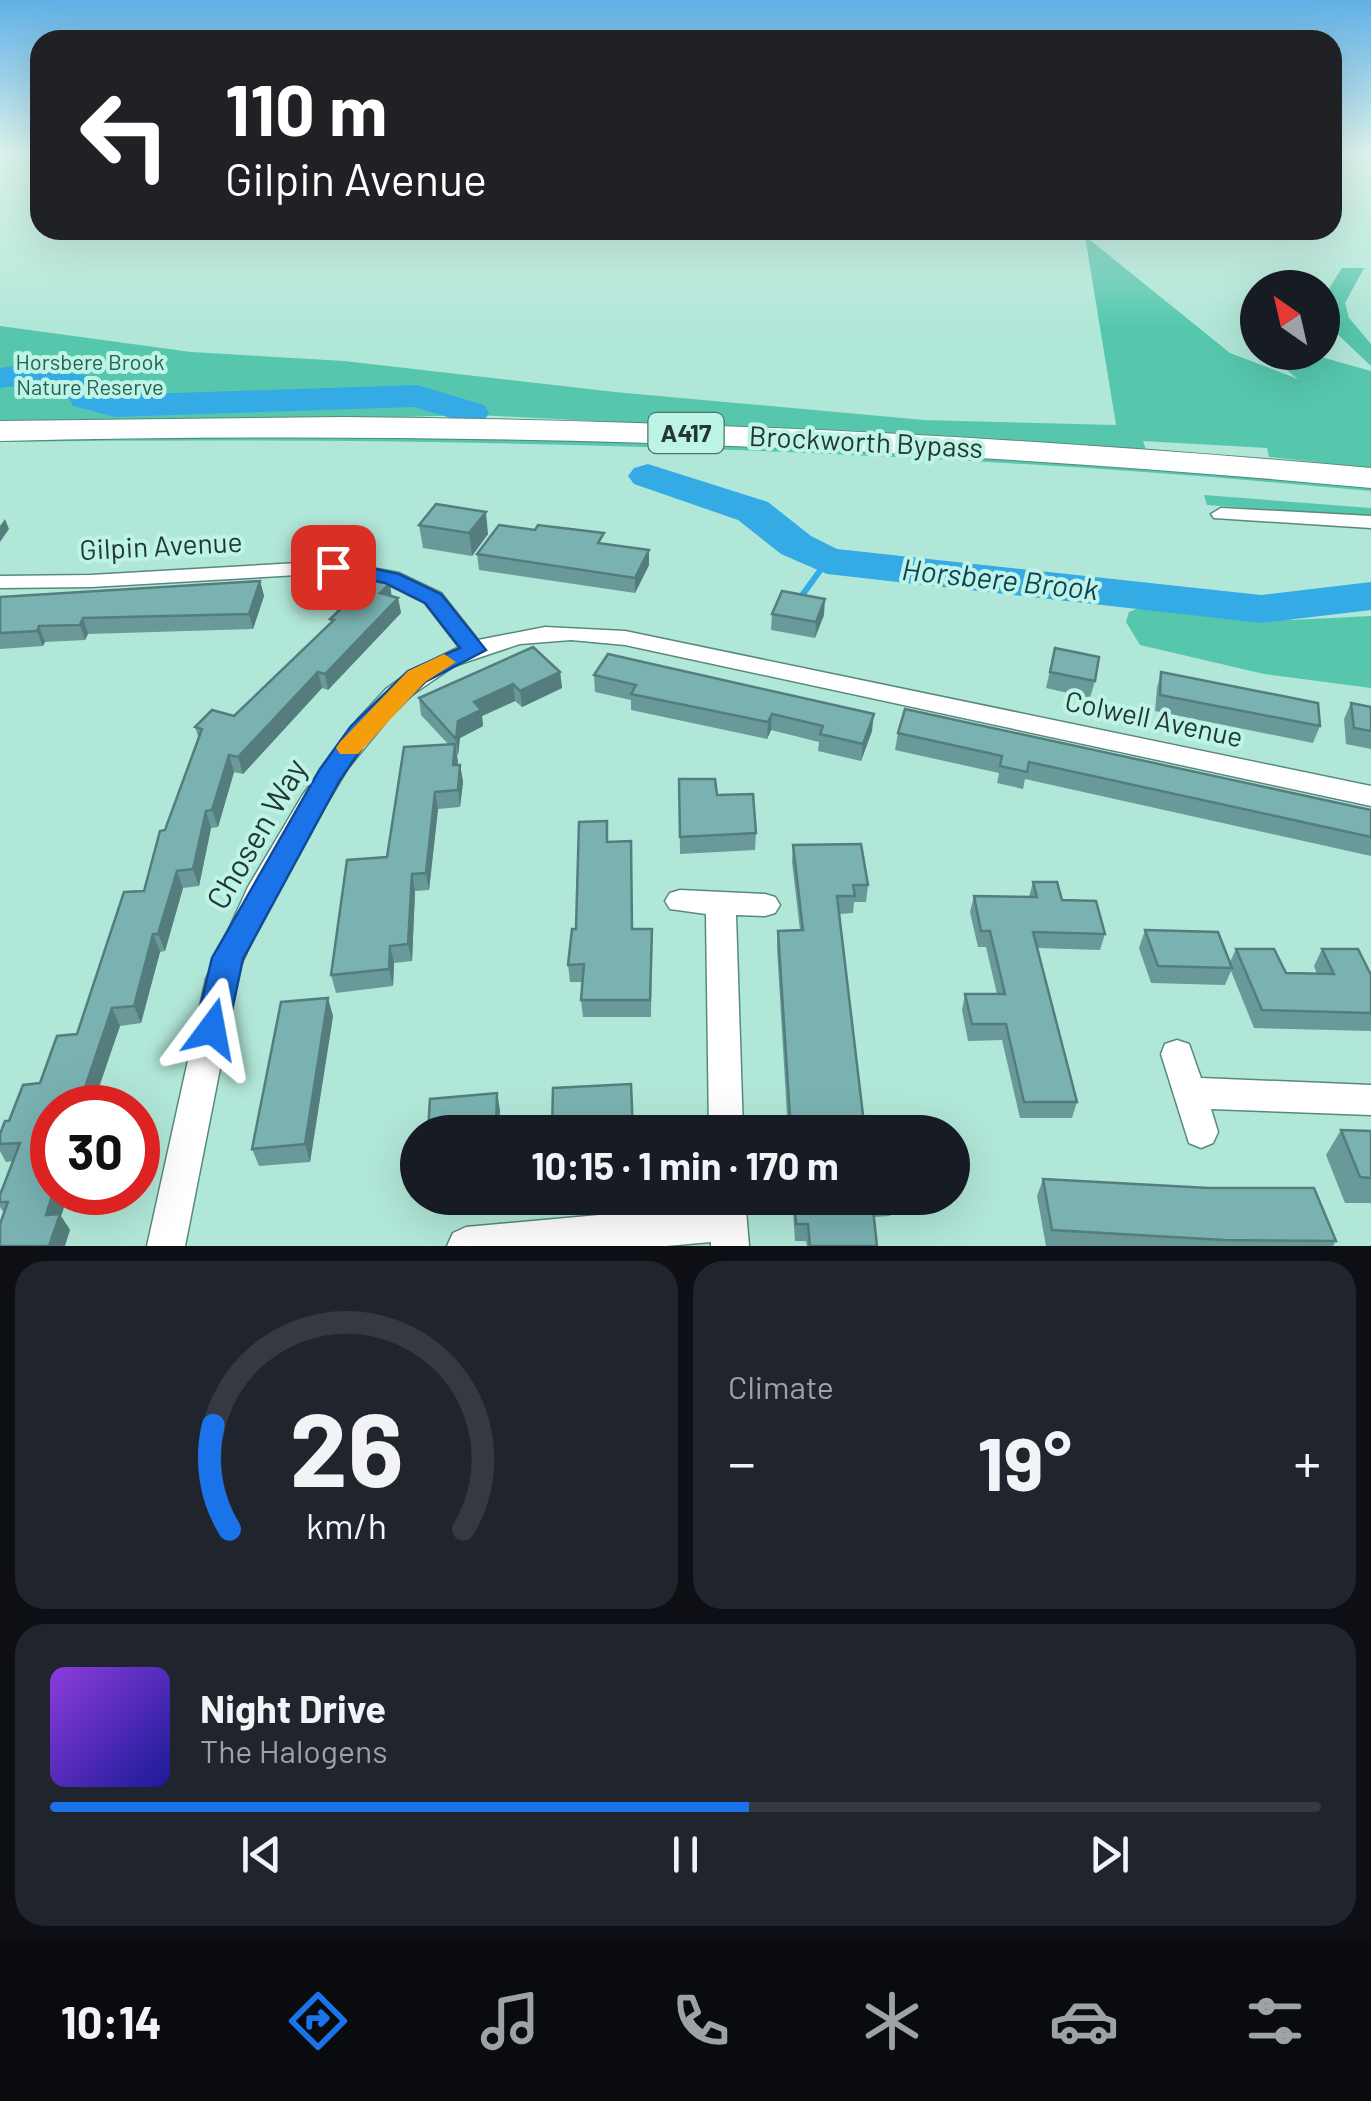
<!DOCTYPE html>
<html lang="en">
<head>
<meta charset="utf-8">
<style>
	body { margin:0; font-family:Barlow,sans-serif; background:#20242c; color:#f1f3f6; height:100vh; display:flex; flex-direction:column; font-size:38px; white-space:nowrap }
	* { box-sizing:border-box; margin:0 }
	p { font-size:32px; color:#9ea1a6 }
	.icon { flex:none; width:55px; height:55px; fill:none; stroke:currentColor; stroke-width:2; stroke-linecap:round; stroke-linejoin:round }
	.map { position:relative; height:1246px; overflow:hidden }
	.drawer { display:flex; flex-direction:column; gap:15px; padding:15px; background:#0d0f14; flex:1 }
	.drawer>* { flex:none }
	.banner { position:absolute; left:30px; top:30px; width:1312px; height:210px; border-radius:30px; box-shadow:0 10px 40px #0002; background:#202124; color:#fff; overflow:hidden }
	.needle { width:65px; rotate:326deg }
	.tools { position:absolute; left:1240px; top:270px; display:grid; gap:20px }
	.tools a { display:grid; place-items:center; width:100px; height:100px; border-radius:50%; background:#171b24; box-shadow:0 10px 40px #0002; font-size:50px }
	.speed { position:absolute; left:30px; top:1085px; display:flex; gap:20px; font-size:50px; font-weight:700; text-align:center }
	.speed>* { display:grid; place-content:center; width:130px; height:130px; border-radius:50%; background:#171b24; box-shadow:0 10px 40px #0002; line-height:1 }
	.speed .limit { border:15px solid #d22; background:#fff; color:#111 }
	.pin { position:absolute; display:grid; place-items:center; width:85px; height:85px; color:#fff; margin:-42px; border-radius:20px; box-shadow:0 5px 15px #0006 }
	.me { position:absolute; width:110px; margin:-55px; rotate:13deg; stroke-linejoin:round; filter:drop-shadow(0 0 8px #0008) }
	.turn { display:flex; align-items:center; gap:35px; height:210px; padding:0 30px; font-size:45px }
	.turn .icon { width:130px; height:130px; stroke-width:2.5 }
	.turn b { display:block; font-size:70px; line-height:85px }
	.big { font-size:75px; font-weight:700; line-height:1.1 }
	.drawer .tile { flex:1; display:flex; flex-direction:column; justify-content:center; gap:15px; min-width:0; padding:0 35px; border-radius:30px; background:#20242c }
	.drawer .dial { align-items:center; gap:0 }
	.dial svg { height:260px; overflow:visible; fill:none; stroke:#363941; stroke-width:7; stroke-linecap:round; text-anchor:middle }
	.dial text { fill:#f1f3f6; stroke:none }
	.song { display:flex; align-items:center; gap:30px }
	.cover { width:120px; height:120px; border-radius:15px; background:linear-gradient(135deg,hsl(270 70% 55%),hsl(240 70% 35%)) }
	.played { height:10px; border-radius:5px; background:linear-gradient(90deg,#1a73e8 55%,#363941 55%) }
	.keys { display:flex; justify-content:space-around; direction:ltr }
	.heat { display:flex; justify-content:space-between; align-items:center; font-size:55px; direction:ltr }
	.drawer .tiles { flex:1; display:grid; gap:15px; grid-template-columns:1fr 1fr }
	.tile:last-child { grid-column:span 2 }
	.trip { position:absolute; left:400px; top:1115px; width:570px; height:100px; border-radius:50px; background:#171b24; box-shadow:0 10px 40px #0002; font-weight:700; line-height:100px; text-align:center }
	.tab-bar { display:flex; height:160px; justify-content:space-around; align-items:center; background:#090b0e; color:#9ea1a6 }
	.tab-bar .icon { width:70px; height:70px }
	.tab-bar .active { color:#1a73e8 }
	.tab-bar b { font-size:45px; color:#f1f3f6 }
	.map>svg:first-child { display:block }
	.green { fill:#56c7ad }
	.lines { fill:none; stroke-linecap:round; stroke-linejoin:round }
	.stream { stroke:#35abe6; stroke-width:6 }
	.river { fill:#35abe6; fill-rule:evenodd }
	.minor-casing { stroke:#578a7d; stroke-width:3 }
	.trunk-casing { stroke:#578a7d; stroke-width:2 }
	.minor { fill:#fff; fill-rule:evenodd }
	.trunk { fill:#fff; fill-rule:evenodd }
	.wall { fill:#699999 }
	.shaded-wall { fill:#557d7d }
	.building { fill:#7ab2b2; stroke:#557d7d; stroke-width:2.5 }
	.route { fill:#1a73e8; stroke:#114b97; stroke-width:2.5 }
	.slow { fill:#f59e0b }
	.labels { text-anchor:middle; stroke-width:8; stroke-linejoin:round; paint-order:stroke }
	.far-park-label { font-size:22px; fill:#266153; stroke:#bef4e5 }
	.shield { fill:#bef4e5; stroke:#527068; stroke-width:2.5 }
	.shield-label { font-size:25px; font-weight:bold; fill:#233832 }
	.street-label { font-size:28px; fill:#233832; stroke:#bef4e5 }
	.water-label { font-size:30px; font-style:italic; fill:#12415a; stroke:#bef4e5 }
	.near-street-label { font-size:32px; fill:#233832; stroke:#bef4e5 }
</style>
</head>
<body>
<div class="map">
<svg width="1371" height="1246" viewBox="0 0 1371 1246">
	<rect width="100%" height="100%" fill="#b1e7d8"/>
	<g class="green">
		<polygon points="1085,236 1230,353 1298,379 1280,365 1303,364 1297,358 1265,354 1321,357 1371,371 1371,468 1269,457 1267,448 1143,441 1146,450 478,415 0,427 0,326 191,352 344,361 615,392 924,420 1116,425"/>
		<polygon points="1342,268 1364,268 1345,303 1349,318 1371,344 1371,366 1331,328 1323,298"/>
		<path d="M394,433L952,453L1371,485V491C915,448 458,436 0,442V437Z"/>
		<polygon points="1204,495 1371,508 1371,517 1207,505"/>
		<polygon points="1149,604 1291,620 1371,616 1371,688 1264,674 1140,645 1126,622 1129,612"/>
	</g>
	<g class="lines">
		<polyline class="stream" points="803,594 827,561"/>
		<g class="river">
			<polygon points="45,362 57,365 62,372 91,376 100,391 116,395 417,385 484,405 489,413 484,421 471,424 414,407 115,417 73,406 66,393 37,389 33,384 0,388 0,368"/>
			<polygon points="648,464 768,502 811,536 837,549 1261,595 1371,582 1371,610 1261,623 827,574 781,554 738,520 634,484 628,476 634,468"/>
		</g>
		<defs>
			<g id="minor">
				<polygon points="1221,508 1371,516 1371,528 1214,518 1211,514"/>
				<polygon points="333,561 399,573 441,593 478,640 545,627 625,631 1371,786 1371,806 625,645 571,640 520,644 454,666 403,701 348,768 276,888 240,967 185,1246 147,1246 206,979 248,887 302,796 358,719 386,689 412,670 459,647 425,603 385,583 333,573 91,587 0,588 0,576 91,575"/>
				<polygon points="680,890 765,894 775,897 780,905 775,913 765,916 736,915 743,1132 709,1132 706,914 670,909 665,901 670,893"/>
				<polygon points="1177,1040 1189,1044 1201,1078 1371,1085 1371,1115 1211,1109 1218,1132 1213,1143 1201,1148 1189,1143 1161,1054 1165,1044"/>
				<polygon points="709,1198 745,1198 749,1246 711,1246 711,1242 666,1246 447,1246 453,1233 466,1227 709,1205"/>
			</g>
			<path id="trunk" d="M343,417C687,420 1029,437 1371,468V488C914,445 459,430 0,441V421Z"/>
		</defs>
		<use href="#minor" class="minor-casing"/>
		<use href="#trunk" class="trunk-casing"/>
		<use href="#minor" class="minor"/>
		<use href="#trunk" class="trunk"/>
	</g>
	<g class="wall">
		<polygon points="419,525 488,534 472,556 423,548"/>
		<polygon points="604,544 649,565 635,593 479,570 477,554"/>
		<polygon points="260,581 264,596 253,629 88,634 85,640 45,642 43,646 0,649 0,597"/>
		<polygon points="392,596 398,598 401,613 328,690 322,688 243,774 234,772 218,827 211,828 199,886 183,888 165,951 160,952 141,1023 120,1026 52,1192 69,1192 61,1216 70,1230 4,1213 0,1207 0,1195 13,1161 6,1162 0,1151 0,1134 77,1034 144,891 165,830 199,739 195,727 234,716 331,622 330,619 337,613 335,603"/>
		<polygon points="772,614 824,615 815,638 771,630"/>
		<polygon points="1055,648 1095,681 1090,698 1046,688"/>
		<polygon points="560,672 562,688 522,707 515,701 482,716 483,726 460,738 458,755 457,754 457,765 460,765 463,782 460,807 438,809 429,890 415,891 412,961 394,963 393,986 336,993 331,975 387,857 448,744 421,715 419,698"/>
		<polygon points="1161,672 1320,726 1313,743 1155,711 1157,688"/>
		<polygon points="594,675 872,731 861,761 818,751 819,742 771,730 767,739 631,710 631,700 595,692"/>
		<polygon points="1351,703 1371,707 1371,749 1346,744 1344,719"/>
		<polygon points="898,733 1371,810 1371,856 1025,779 1023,789 997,783 999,773 895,750"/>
		<polygon points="679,779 717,795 756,833 755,850 680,854"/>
		<polygon points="608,842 633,929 652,929 651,1017 583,1017 581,1000 583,982 570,982 568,965 576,929"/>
		<polygon points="793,845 868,885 866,902 854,902 853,913 839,914 865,1132 788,1132 777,948 778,931 800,930 792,862"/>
		<polygon points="1033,882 1062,900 1105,934 1100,950 1037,948 1077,1102 1072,1118 1020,1118 1002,1040 968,1041 962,1010 965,994 997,994 986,947 978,947 970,912 974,896 1029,897"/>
		<polygon points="1145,930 1230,962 1236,949 1286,973 1317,974 1314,966 1322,949 1371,975 1371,1031 1254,1028 1231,971 1225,985 1151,983 1139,948"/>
		<polygon points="333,1016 310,1162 259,1166 252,1149"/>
		<polygon points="1341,1130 1371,1131 1371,1203 1345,1203 1326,1155"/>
		<polygon points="1043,1179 1336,1241 1333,1246 1046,1246 1037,1196"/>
		<polygon points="792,1198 893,1198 893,1200 890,1216 874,1217 877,1246 807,1246 806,1241 795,1241"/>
	</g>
	<g class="shaded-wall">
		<polygon points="486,512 488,534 472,556 469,533"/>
		<polygon points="5,519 9,529 0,542 0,526"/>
		<polygon points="649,550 649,565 635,593 635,578"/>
		<polygon points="260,581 264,596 253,629 249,614"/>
		<polygon points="390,583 392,599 380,593"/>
		<polygon points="398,598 401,613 328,690 325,674"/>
		<polygon points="825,599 824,615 815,638 816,622"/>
		<polygon points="83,618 88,634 85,640 80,625"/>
		<polygon points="39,626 45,642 43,646 37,631"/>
		<polygon points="318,672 322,688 243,774 238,757"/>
		<polygon points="560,672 562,688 522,707 520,691"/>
		<polygon points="513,684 515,701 482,716 483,726 460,738 458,755 456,739 458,721 474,702"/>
		<polygon points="772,714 771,730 767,739 768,722"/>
		<polygon points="874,714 872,731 861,761 863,744"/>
		<polygon points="455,744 458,761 456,782 453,765"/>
		<polygon points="229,755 234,772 218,827 212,810"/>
		<polygon points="460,765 463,782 460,807 458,790"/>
		<polygon points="435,792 438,809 429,890 426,873"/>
		<polygon points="206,811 211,828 199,886 193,869"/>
		<polygon points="177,871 183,888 165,951 158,934"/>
		<polygon points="412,874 415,891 412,961 408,944"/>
		<polygon points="153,934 160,952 141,1023 134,1006"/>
		<polygon points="390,946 394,963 393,986 389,969"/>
		<polygon points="328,998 333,1016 310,1162 305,1144"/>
		<polygon points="112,1008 120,1026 92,1108 78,1108"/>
		<polygon points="497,1093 500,1110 499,1132 496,1132"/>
		<polygon points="53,1192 69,1192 61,1216 70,1230 65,1246 49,1246 46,1215"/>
	</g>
	<g class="building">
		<polygon points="436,504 486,512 469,533 419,525"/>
		<polygon points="499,525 535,530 538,525 604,533 598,543 649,550 635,578 477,554"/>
		<polygon points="363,577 390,583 380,593 398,598 325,674 318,672 238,757 229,755 212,810 206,811 193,869 177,871 158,934 153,934 134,1006 112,1008 78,1108 52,1108 53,1192 46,1215 60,1214 49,1246 0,1246 0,1224 8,1202 0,1202 0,1195 20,1143 0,1144 0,1134 5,1121 9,1121 23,1085 40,1083 57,1036 77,1034 124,892 144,891 160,831 165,830 202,729 195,727 212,710 234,716 334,620 330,619 345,605 335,603"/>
		<polygon points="260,581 249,614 83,618 80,625 39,626 37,631 0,633 0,597"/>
		<polygon points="782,591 825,599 816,622 772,614"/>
		<polygon points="533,647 560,672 520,691 513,684 474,702 481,710 458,721 456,739 419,698"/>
		<polygon points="1055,648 1099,657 1095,681 1050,672"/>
		<polygon points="608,654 874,714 863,744 820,734 823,726 772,714 768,722 631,694 636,685 594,675"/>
		<polygon points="1161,672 1318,703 1320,726 1160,695"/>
		<polygon points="1351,703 1371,707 1371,731 1354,728"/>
		<polygon points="905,709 1371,810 1371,837 1029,762 1027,772 1000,766 1002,756 898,733"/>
		<polygon points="455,744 453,765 460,765 458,790 435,792 426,873 412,874 408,944 390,946 389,969 331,975 347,860 387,857 404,747"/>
		<polygon points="679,779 715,779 717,795 753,794 756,833 680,837"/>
		<polygon points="607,821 607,842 631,841 632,929 652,929 650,1000 581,1000 584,964 568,965 572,929 576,929 579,822"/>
		<polygon points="861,844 868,885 853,885 855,896 837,896 865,1132 791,1132 778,931 803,930 793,845"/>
		<polygon points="1033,882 1057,882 1062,900 1096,901 1105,934 1033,932 1077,1102 1024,1102 1006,1024 972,1024 965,994 1005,994 990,931 981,931 974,896 1037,897"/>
		<polygon points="1145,930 1218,932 1232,968 1158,966"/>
		<polygon points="1236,949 1274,949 1286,973 1334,974 1322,949 1358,949 1371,975 1371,1013 1262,1010"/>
		<polygon points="328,998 305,1144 252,1149 281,1002"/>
		<polygon points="631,1084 633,1132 552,1132 553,1088"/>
		<polygon points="497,1093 496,1132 428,1132 430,1099"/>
		<polygon points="1341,1130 1371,1131 1371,1178 1360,1177"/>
		<polygon points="1043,1179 1209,1188 1314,1188 1336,1241 1224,1240 1052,1230"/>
		<polygon points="795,1198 893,1198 893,1200 872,1200 877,1246 810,1246 808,1224 796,1224"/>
	</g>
	<linearGradient id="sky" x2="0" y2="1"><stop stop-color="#60b0e7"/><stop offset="0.47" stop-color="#dcf4ed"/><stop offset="1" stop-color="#dcf4ed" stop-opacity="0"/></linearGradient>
	<rect width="1371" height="326" fill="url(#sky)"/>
	<polygon class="route" points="333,560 399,574 441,594 486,650 425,682 369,738 340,780 243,959 228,1029 223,1039 212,1043 200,1039 195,1029 212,958 320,769 351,726 408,671 460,648 425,603 385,583 325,571 322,567"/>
	<polygon class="slow" points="444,654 456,662 425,682 358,754 340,754 336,748 340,742 408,671"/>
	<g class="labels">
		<g class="far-park-label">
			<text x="90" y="370">Horsbere Brook<tspan x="90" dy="25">Nature Reserve</tspan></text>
		</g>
		<rect class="shield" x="648.5" y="413" width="75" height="40" rx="8"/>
		<g class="shield-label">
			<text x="686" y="442">A417</text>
		</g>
		<g class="street-label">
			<text transform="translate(866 442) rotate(3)" y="10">Brockworth Bypass</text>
			<text transform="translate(161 546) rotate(-3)" y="10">Gilpin Avenue</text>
			<text transform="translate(1154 719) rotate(12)" y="10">Colwell Avenue</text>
		</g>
		<g class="water-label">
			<text transform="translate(1000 580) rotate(6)" y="10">Horsbere Brook</text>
		</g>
		<g class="near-street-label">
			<text transform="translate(257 834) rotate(-60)" y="11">Chosen Way</text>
		</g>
	</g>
</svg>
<div class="tools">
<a><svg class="needle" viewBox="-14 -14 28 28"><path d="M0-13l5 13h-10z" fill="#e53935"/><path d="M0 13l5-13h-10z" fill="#9ea1a6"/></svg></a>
</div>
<div class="speed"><div class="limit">30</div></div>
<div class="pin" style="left:333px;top:567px;background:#d93025"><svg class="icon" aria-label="arrive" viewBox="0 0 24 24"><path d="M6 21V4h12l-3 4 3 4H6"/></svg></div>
<svg class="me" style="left:212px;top:1029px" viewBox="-20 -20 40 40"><path d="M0-17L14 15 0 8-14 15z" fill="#1a73e8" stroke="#fff" stroke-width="4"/></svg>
<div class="trip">10:15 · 1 min · 170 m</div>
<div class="banner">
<div class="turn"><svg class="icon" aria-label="left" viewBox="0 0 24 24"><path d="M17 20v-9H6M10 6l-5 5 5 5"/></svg><div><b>110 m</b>Gilpin Avenue</div></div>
</div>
</div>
<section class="drawer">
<div class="tiles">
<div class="tile dial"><svg viewBox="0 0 100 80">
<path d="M14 69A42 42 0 1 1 86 69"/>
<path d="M14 69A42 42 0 0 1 9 37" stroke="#1a73e8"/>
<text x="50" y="56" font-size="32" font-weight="700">26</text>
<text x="50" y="72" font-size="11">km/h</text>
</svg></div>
<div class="tile"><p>Climate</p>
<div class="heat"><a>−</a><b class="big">19°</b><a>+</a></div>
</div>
<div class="tile">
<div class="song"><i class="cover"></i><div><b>Night Drive</b><p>The Halogens</p></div></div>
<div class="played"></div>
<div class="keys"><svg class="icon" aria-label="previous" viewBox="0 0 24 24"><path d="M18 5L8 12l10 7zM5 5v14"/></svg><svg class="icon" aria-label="pause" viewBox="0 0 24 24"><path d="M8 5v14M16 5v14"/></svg><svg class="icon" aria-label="next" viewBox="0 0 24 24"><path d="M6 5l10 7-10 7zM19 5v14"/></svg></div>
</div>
</div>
</section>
<nav class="tab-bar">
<b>10:14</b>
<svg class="icon active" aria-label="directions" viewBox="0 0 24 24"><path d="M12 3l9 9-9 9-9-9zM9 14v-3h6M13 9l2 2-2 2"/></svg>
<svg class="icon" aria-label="music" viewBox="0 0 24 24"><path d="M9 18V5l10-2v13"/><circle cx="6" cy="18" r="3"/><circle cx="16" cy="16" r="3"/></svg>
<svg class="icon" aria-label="phone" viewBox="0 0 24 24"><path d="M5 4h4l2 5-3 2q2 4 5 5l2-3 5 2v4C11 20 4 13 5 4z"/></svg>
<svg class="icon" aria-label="climate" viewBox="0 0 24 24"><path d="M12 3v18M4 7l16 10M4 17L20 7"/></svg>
<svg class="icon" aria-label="car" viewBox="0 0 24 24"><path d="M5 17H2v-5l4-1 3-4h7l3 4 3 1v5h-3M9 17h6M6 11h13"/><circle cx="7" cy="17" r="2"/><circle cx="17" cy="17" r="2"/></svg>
<svg class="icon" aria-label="filters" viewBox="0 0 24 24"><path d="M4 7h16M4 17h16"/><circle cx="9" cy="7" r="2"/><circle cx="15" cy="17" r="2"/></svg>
</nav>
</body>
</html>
